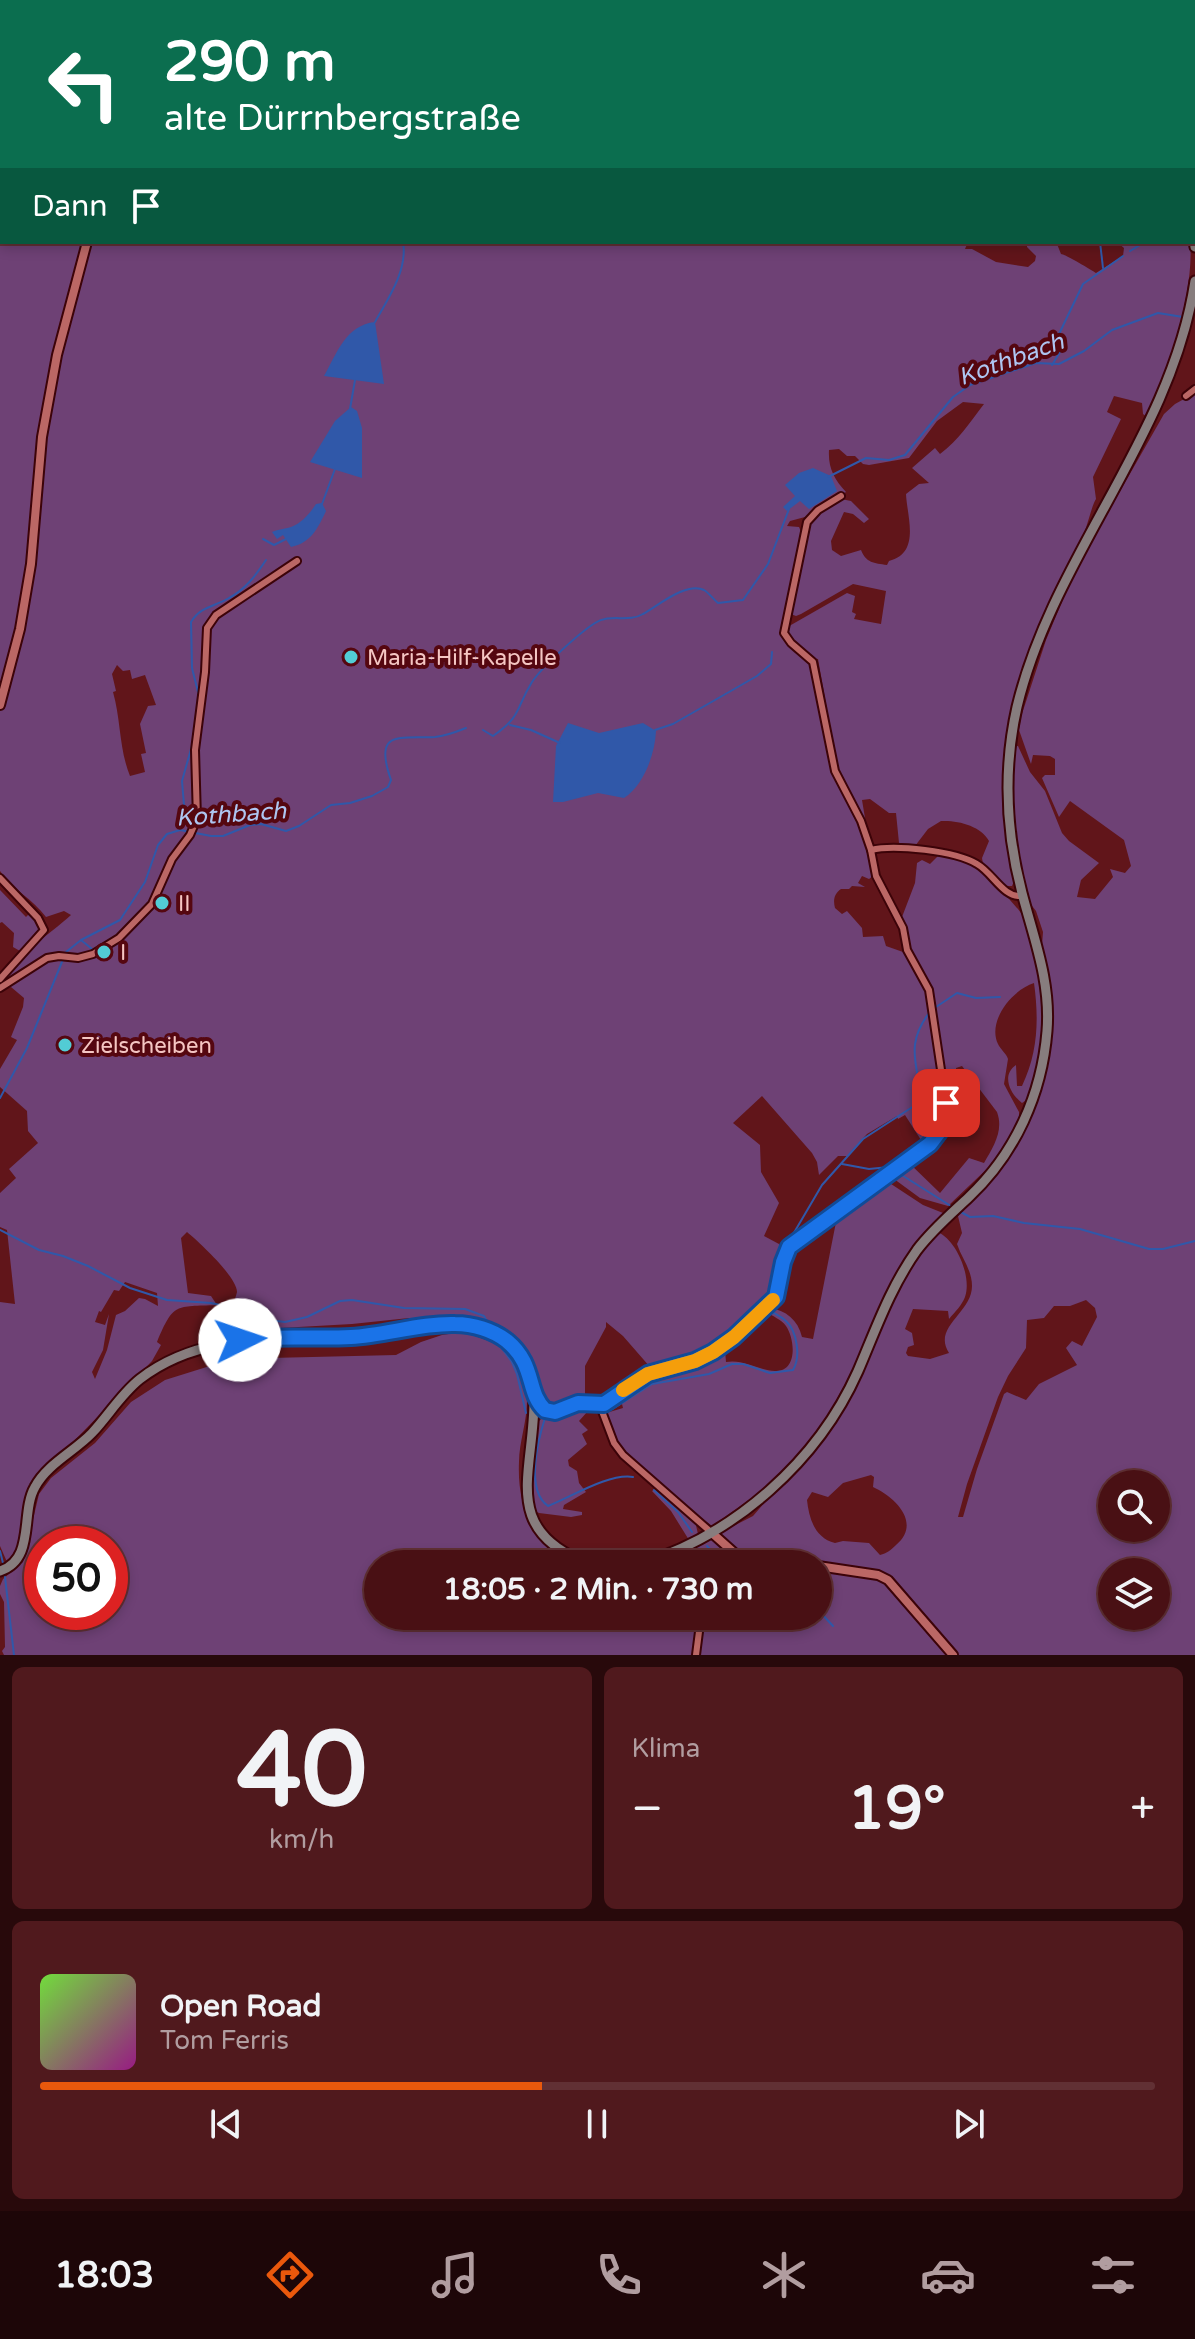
<!DOCTYPE html>
<html lang="de">
<head>
<meta charset="utf-8">
<style>
	body { margin:0; font-family:"Varela Round",sans-serif; background:#50191d; color:#f1f3f6; height:100vh; display:flex; flex-direction:column; font-size:30px; white-space:nowrap }
	* { box-sizing:border-box; margin:0 }
	p { font-size:26px; color:#b19da0 }
	.icon { flex:none; width:44px; height:44px; fill:none; stroke:currentColor; stroke-width:2; stroke-linecap:round; stroke-linejoin:round }
	.map { position:relative; height:1655px; overflow:hidden }
	.panel { display:flex; flex-direction:column; gap:12px; padding:12px; background:#28090b; flex:1 }
	.panel>* { flex:none }
	.hud { position:absolute; left:0px; top:0px; width:1196px; height:244px; box-shadow:0 4px 12px #0003,0 0 0 2px #613034; background:#0b6e4f; color:#fff; overflow:hidden }
	.tools { position:absolute; left:1098px; top:1470px; display:grid; gap:16px }
	.tools a { display:grid; place-items:center; width:72px; height:72px; border-radius:50%; background:#491014; box-shadow:0 4px 12px #0003,0 0 0 2px #613034; font-size:40px }
	.speed { position:absolute; left:24px; top:1526px; display:flex; gap:16px; font-size:40px; font-weight:700; text-align:center }
	.speed>* { display:grid; place-content:center; width:104px; height:104px; border-radius:50%; background:#491014; box-shadow:0 4px 12px #0003,0 0 0 2px #613034; line-height:1 }
	.speed .limit { border:12px solid #d22; background:#fff; color:#111 }
	.pin { position:absolute; display:grid; place-items:center; width:68px; height:68px; color:#fff; margin:-34px; border-radius:16px; box-shadow:0 4px 12px #0006 }
	.me { position:absolute; width:88px; margin:-44px; rotate:86deg; stroke-linejoin:round; filter:drop-shadow(0 0 6px #0008) }
	.turn { display:flex; align-items:center; gap:28px; height:168px; padding:0 32px; font-size:36px }
	.turn .icon { width:104px; height:104px; stroke-width:2.5 }
	.turn b { display:block; font-size:56px; line-height:68px }
	.then { display:flex; align-items:center; height:76px; padding:0 32px; background:#0003; gap:16px; font-size:30px }
	.big { font-size:60px; font-weight:800; line-height:1.1 }
	.panel .tile { flex:1; display:flex; flex-direction:column; justify-content:center; gap:12px; min-width:0; padding:0 28px; border-radius:12px; background:#50191d }
	.panel .dial { align-items:center; gap:0 }
	.dial b { font-size:104px; line-height:1 }
	.song { display:flex; align-items:center; gap:24px }
	.cover { width:96px; height:96px; border-radius:12px; background:linear-gradient(135deg,hsl(100 70% 55%),hsl(310 70% 35%)) }
	.played { height:8px; border-radius:4px; background:linear-gradient(90deg,#ea580c 45%,#613034 45%) }
	.keys { display:flex; justify-content:space-around; direction:ltr }
	.heat { display:flex; justify-content:space-between; align-items:center; font-size:44px; direction:ltr }
	.panel .tiles { flex:1; display:grid; gap:12px; grid-template-columns:1fr 1fr }
	.tile:last-child { grid-column:span 2 }
	.trip { position:absolute; left:364px; top:1550px; width:468px; height:80px; border-radius:40px; background:#491014; box-shadow:0 4px 12px #0003,0 0 0 2px #613034; font-weight:800; line-height:80px; text-align:center }
	.tab-bar { display:flex; height:128px; justify-content:space-around; align-items:center; background:#1d0608; color:#b19da0 }
	.tab-bar .icon { width:56px; height:56px }
	.tab-bar .current { color:#ea580c }
	.tab-bar b { font-size:36px; color:#f1f3f6 }
	.map>svg:first-child { display:block }
	.green { fill:#6e4175; fill-rule:evenodd }
	.water { fill:#3058a9 }
	.lines { fill:none; stroke-linecap:round; stroke-linejoin:round }
	.stream { stroke:#3058a9; stroke-width:2 }
	.minor-casing { stroke:#3c0308; stroke-width:10 }
	.tertiary-casing { stroke:#3c0308; stroke-width:12 }
	.secondary-casing { stroke:#3c0308; stroke-width:13 }
	.minor { stroke:#bb6765; stroke-width:6 }
	.tertiary { stroke:#bb6765; stroke-width:8 }
	.secondary { stroke:#877d7e; stroke-width:9 }
	.route-casing { stroke:#114b97; stroke-width:20 }
	.route { stroke:#1a73e8; stroke-width:14 }
	.slow { stroke:#f59e0b; stroke-width:14 }
	.poi-dot { fill:#52ccd5; stroke:#550710; stroke-width:3 }
	.labels { text-anchor:middle; stroke-width:8; stroke-linejoin:round; paint-order:stroke }
	.poi-label { font-size:22px; fill:#f5c6c3; stroke:#550710; text-anchor:start }
	.water-label { font-size:24px; font-style:italic; fill:#aec5f1; stroke:#550710 }
</style>
</head>
<body>
<div class="map">
<svg width="1195" height="1655" viewBox="0 0 1195 1655">
	<rect width="100%" height="100%" fill="#61151a"/>
	<g class="green">
		<path d="M0,0H1063L2,2V242H968L965,249H972L996,262L1028,267L1035,261L1036,256L1027,247V242L1057,244L1061,254C1065,254 1093,271 1096,273L1123,256L1124,248L1117,242H1190C1195,289 1168,373 1147,417L1143,414L1142,403L1114,396L1107,412L1121,419L1093,477L1096,499C1092,504 1086,532 1080,544C1050,601 1017,670 1007,733C1000,783 1004,832 1014,881L1012,886H1006L983,864L982,858L989,841C981,826 958,820 941,821L928,829L915,846L899,843L896,813H889L870,799L862,800L868,836L838,772L818,659L806,658L811,664L835,779L865,839L873,876L869,879L862,876L858,883L865,887L852,886L849,889H841C834,894 833,900 835,908L842,914L847,911L862,928L863,937L883,936L886,946L903,952L909,948L902,917L915,883L917,863L922,860L930,864L938,856C969,860 980,868 1001,890C1007,897 1015,905 1021,913C1027,921 1029,932 1032,942C1048,994 1046,1048 1028,1099L1022,1103C1010,1094 1001,1075 1016,1065L1017,1086H1022C1038,1053 1039,1019 1034,983C1012,990 987,1021 998,1044C1000,1049 1006,1053 1008,1059L1004,1084L1019,1112V1121L992,1164L948,1206L920,1198L890,1176L907,1161L940,1193L969,1158L984,1163C993,1147 1004,1131 997,1112L962,1066L956,1068C957,1083 947,1085 943,1097C936,1117 950,1120 928,1140H921L905,1115L898,1119L897,1116L867,1134L847,1156H838L819,1175L817,1162L812,1153L762,1096L733,1123L760,1145L761,1172L779,1203L764,1236L779,1244V1273L773,1296L721,1343L725,1350L726,1362C744,1359 757,1370 775,1371C798,1372 795,1339 786,1326C781,1319 773,1317 766,1311L769,1308C786,1310 798,1320 802,1337L813,1339L837,1217L863,1194L885,1180L923,1205L943,1213L902,1263L891,1282L853,1369L825,1421L792,1463L763,1490L712,1526L668,1493L619,1447L606,1413L623,1408L621,1400C630,1388 651,1377 666,1374V1364L650,1367L623,1336L606,1322V1327L585,1366V1401L552,1407L542,1396L522,1351L509,1337L494,1327L474,1319L409,1318L352,1324L243,1330L240,1318L228,1310L221,1302L232,1305C234,1301 236,1297 237,1292C237,1277 199,1242 187,1232L181,1238L188,1293L211,1296L217,1305C175,1307 174,1302 157,1342L161,1345L152,1361L31,1485C19,1510 28,1541 7,1562L0,1546V1302L15,1304L7,1230L0,1227V1193L16,1178L9,1169L38,1143L28,1131L27,1111L0,1087V1069L17,1040L11,1037L23,1007L24,998L11,987L0,990C2,965 52,933 71,915L64,911L46,917C33,899 13,890 0,871ZM963,402L984,404C970,422 959,440 940,454L935,448L912,468L929,483L919,484L906,494C907,517 921,553 889,561L887,565C874,563 866,563 861,550L841,556L832,550L831,541L844,512L853,514L864,523L869,519L851,501L841,499L822,509L811,521L791,614L796,616L801,614L853,584L886,591L881,624L854,619L856,614L852,612L855,596L847,593L784,629L802,534L799,527L787,526L790,521L805,517L846,492C834,479 828,468 829,450L839,449L847,456H855L863,464L869,465L909,458L937,421ZM117,665L123,671L130,670L132,679L145,675L156,705L148,706L140,724L146,753L141,754L145,772L130,776C119,749 121,720 113,692L116,691L112,674ZM125,1282L157,1293L158,1306L145,1299L139,1298L125,1311L116,1315L107,1350L95,1379L92,1372L103,1350L109,1314L105,1325L95,1322L99,1311L101,1312L114,1290L119,1291Z"/>
		<path d="M1195,393V1655H698L704,1616H818V1564H659L753,1516L833,1423L855,1387L892,1299L918,1255L938,1232C957,1241 972,1277 965,1297C962,1305 955,1312 949,1319L948,1311L913,1309L905,1329L912,1333L914,1345L908,1347L906,1353L908,1356L930,1359L949,1353C932,1327 972,1313 972,1286C972,1270 962,1259 957,1244L962,1233L958,1216L1006,1161L1023,1134L1048,1065L1052,1036V996L1042,945L1043,932L1036,911L1029,902L1015,847L1011,792L1014,746H1018L1030,772L1045,791L1062,833L1069,841L1099,863L1081,880L1077,897L1095,899L1113,877L1110,869L1125,873L1131,866L1124,840L1070,801L1059,817L1042,778L1045,775H1055V759L1050,756L1033,755L1031,764L1019,730L1021,717L1046,640L1069,585L1090,544L1164,414L1175,404ZM1086,1300L1095,1308L1097,1317L1082,1346L1072,1341L1066,1348L1077,1365L1039,1384L1026,1400L1007,1392L1004,1394L977,1469L963,1517H958L967,1484L998,1397L1008,1376L1026,1348L1027,1320L1044,1318L1054,1306H1070ZM871,1475L874,1477L873,1487C895,1497 922,1523 896,1545C890,1551 887,1553 880,1555L869,1543L843,1541L835,1543C815,1538 809,1519 807,1500L812,1492L828,1497L843,1483ZM1112,1484H1156V1528H1112ZM1112,1572H1156V1616H1112Z"/>
		<polygon points="0,890 26,917 30,913 40,927 20,951 13,947 14,933 2,922 0,923"/>
		<path d="M462,1332C484,1339 507,1345 520,1365C526,1375 526,1389 527,1401C527,1422 519,1442 519,1462C517,1509 533,1542 574,1564H378V1616H698L693,1655H4L2,1651L5,1647L4,1602L0,1594V1586L3,1579L23,1562L39,1494L51,1478L95,1443L131,1402L165,1380L213,1365L270,1358L396,1355L421,1342L442,1335ZM42,1544H110V1612H42Z"/>
		<polygon points="583,1410 588,1411 579,1421 588,1430 582,1434 587,1444 568,1460 569,1466 577,1471 579,1483 586,1492 564,1505 563,1509 582,1512 582,1515 571,1517 539,1513 535,1511 530,1485 538,1422 543,1417"/>
		<polygon points="655,1489 695,1521 698,1534 689,1540 671,1511 652,1491"/>
	</g>
	<g class="water">
		<path d="M375,322L384,384L324,376C337,353 346,325 375,322Z"/>
		<polygon points="351,407 357,411 362,428 362,478 310,462 335,421"/>
		<polygon points="813,468 831,476 837,491 809,509 800,501 787,511 783,507 795,496 785,485 799,473"/>
		<path d="M322,503L326,511C318,528 311,543 291,547L283,535L277,539L272,532C279,529 284,529 291,527C302,523 310,513 316,504Z"/>
		<path d="M568,723L599,733L643,723L656,731C655,754 644,785 624,798L598,793L563,802H553L556,746Z"/>
	</g>
	<g class="lines">
		<g class="stream">
			<polyline points="489,2 490,0"/>
			<polyline points="1078,2 1079,0"/>
			<polyline points="1194,211 1195,211"/>
			<polyline points="1100,242 1103,268"/>
			<polyline points="1130,251 1145,242"/>
			<path d="M375,322C388,299 408,270 403,242"/>
			<polyline points="1052,365 1060,352 1059,334 1083,284 1123,256"/>
			<polyline points="350,409 355,380"/>
			<polyline points="828,477 866,458 889,460 905,455 953,397 970,385 1036,363 1059,364 1084,351 1112,330 1158,313 1183,317"/>
			<polyline points="322,504 335,469"/>
			<polyline points="263,539 274,545 286,539"/>
			<path d="M199,696L192,668L191,622C201,606 214,607 229,598C246,589 256,575 266,560"/>
			<polyline points="510,725 531,730 560,743"/>
			<path d="M483,730L493,736C523,715 515,709 532,682C542,667 579,633 595,623C610,613 628,623 643,614C656,607 687,581 704,590C709,593 713,599 718,603L743,600L768,564L789,509"/>
			<polyline points="655,730 673,724 757,676 771,664 772,652"/>
			<polyline points="180,829 184,805 182,781 193,742"/>
			<polyline points="81,940 92,949"/>
			<polyline points="936,1007 957,993 976,998 1000,997"/>
			<path d="M0,1098L27,1048L66,952L81,940L120,920L145,882L158,845L167,834L180,830L211,836H223L250,825L261,824L286,831L299,826L331,805L350,803L372,796L388,787L391,780C373,729 399,739 435,737C446,736 456,732 466,728"/>
			<polyline points="842,1164 869,1169 889,1167 954,1208"/>
			<polyline points="959,1211 970,1217 993,1216 1024,1223 1080,1229 1149,1249 1163,1249 1195,1241"/>
			<polyline points="0,1230 39,1250 63,1256 88,1266 130,1288 167,1300 211,1303 230,1307 249,1318 285,1322 307,1317 340,1301 352,1300 404,1308 465,1309 484,1316 490,1327"/>
			<path d="M785,1248L822,1185L863,1139L914,1106C929,1074 898,1054 929,1013"/>
			<polyline points="496,1340 512,1362 517,1374 526,1413"/>
			<path d="M589,1407L545,1418C538,1440 525,1490 548,1506C571,1497 609,1473 633,1477"/>
			<path d="M604,1410H611L652,1384L709,1374L732,1364H743L770,1373L793,1370C801,1357 797,1331 786,1321C781,1316 774,1314 770,1310L782,1293"/>
			<polyline points="654,1490 678,1512 692,1532"/>
			<polyline points="707,1546 723,1564"/>
			<polyline points="0,1551 3,1563"/>
			<polyline points="5,1577 14,1655"/>
			<polyline points="818,1610 833,1626"/>
		</g>
		<defs>
			<g id="minor">
				<polyline points="1069,2 1069,0"/>
				<polyline points="1194,92 1195,93"/>
				<polyline points="1186,396 1195,389"/>
				<path d="M871,850C894,844 956,851 977,864C993,873 1003,898 1022,896"/>
				<polyline points="0,878 38,918 44,930 0,979"/>
				<polyline points="0,988 47,958 59,956 78,958 93,954 119,938 152,904 172,859 190,835 197,819 195,750 205,672 207,628 216,615 297,561"/>
				<path d="M535,1396C549,1426 561,1404 581,1403C590,1403 597,1408 605,1403C621,1395 634,1380 651,1372C666,1366 683,1366 698,1359C722,1350 759,1318 775,1298C788,1282 777,1260 795,1242L930,1144L943,1127L946,1103L929,990L907,950L903,928L876,876L871,850L861,821L835,771L813,662L791,643L784,633L807,522L818,510L841,496"/>
				<polyline points="600,1406 614,1443 623,1455 712,1533"/>
				<polyline points="696,1655 701,1616"/>
			</g>
			<g id="tertiary">
				<polyline points="153,2 153,0"/>
				<polyline points="0,705 20,629 31,564 42,437 57,355 87,242"/>
				<polyline points="712,1533 740,1558 802,1564"/>
				<polyline points="818,1566 878,1575 888,1580 953,1655"/>
			</g>
			<g id="secondary">
				<polyline points="1090,2 1091,0"/>
				<polyline points="1194,240 1195,247"/>
				<path d="M640,1564C735,1535 818,1461 858,1371C876,1329 890,1288 917,1250C932,1230 951,1214 969,1197C1015,1154 1042,1094 1047,1031C1051,982 1034,939 1022,893C1006,832 1003,769 1017,707C1053,556 1172,436 1195,281"/>
				<path d="M0,1571C36,1559 20,1513 35,1487C47,1464 75,1451 92,1433C109,1415 121,1394 140,1379C202,1331 277,1341 350,1337C374,1336 398,1331 422,1327C477,1319 534,1335 534,1401C534,1473 499,1530 589,1564"/>
			</g>
		</defs>
		<use href="#minor" class="minor-casing"/>
		<use href="#tertiary" class="tertiary-casing"/>
		<use href="#secondary" class="secondary-casing"/>
		<use href="#minor" class="minor"/>
		<use href="#tertiary" class="tertiary"/>
		<use href="#secondary" class="secondary"/>
	</g>
	<g class="lines">
		<defs>
			<path id="route" d="M240,1340C277,1335 314,1339 351,1337C386,1335 421,1323 455,1324C473,1324 493,1330 507,1341C536,1365 526,1392 545,1410L555,1412L578,1403L604,1404L648,1374L695,1361L713,1352L734,1337L776,1297L783,1262L789,1247L930,1144L943,1127L946,1103"/>
		</defs>
		<use href="#route" class="route-casing"/>
		<use href="#route" class="route"/>
		<polyline class="slow" points="623,1390 648,1374 695,1361 713,1352 734,1337 773,1300"/>
	</g>
	<g class="poi-dot">
		<circle cx="351" cy="657" r="8"/>
		<circle cx="162" cy="903" r="8"/>
		<circle cx="104" cy="952" r="8"/>
		<circle cx="65" cy="1045" r="8"/>
	</g>
	<g class="labels">
		<g class="poi-label">
			<text x="367" y="665">Maria-Hilf-Kapelle</text>
			<text x="178" y="911">II</text>
			<text x="120" y="960">I</text>
			<text x="81" y="1053">Zielscheiben</text>
		</g>
		<g class="water-label">
			<text transform="translate(1011 359) rotate(-20)" y="8">Kothbach</text>
			<text transform="translate(231 814) rotate(-4)" y="8">Kothbach</text>
		</g>
	</g>
</svg>
<div class="tools">
<a><svg class="icon" aria-label="search" viewBox="0 0 24 24"><circle cx="10" cy="10" r="6"/><path d="M15 15l6 6"/></svg></a>
<a><svg class="icon" aria-label="layers" viewBox="0 0 24 24"><path d="M12 4l9 5-9 5-9-5zM3 14l9 5 9-5"/></svg></a>
</div>
<div class="speed"><div class="limit">50</div></div>
<div class="pin" style="left:946px;top:1103px;background:#d93025"><svg class="icon" aria-label="arrive" viewBox="0 0 24 24"><path d="M6 21V4h12l-3 4 3 4H6"/></svg></div>
<svg class="me" style="left:240px;top:1340px" viewBox="-20 -20 40 40"><circle r="19" fill="#fff"/><path d="M0-13L10 11 0 6-10 11z" fill="#1a73e8"/></svg>
<div class="trip">18:05 · 2 Min. · 730 m</div>
<div class="hud">
<div class="turn"><svg class="icon" aria-label="left" viewBox="0 0 24 24"><path d="M17 20v-9H6M10 6l-5 5 5 5"/></svg><div><b>290 m</b>alte Dürrnbergstraße</div></div>
<div class="then">Dann<svg class="icon" aria-label="arrive" viewBox="0 0 24 24"><path d="M6 21V4h12l-3 4 3 4H6"/></svg></div>
</div>
</div>
<section class="panel">
<div class="tiles">
<div class="tile dial"><b>40</b><p>km/h</p></div>
<div class="tile"><p>Klima</p>
<div class="heat"><a>−</a><b class="big">19°</b><a>+</a></div>
</div>
<div class="tile">
<div class="song"><i class="cover"></i><div><b>Open Road</b><p>Tom Ferris</p></div></div>
<div class="played"></div>
<div class="keys"><svg class="icon" aria-label="previous" viewBox="0 0 24 24"><path d="M18 5L8 12l10 7zM5 5v14"/></svg><svg class="icon" aria-label="pause" viewBox="0 0 24 24"><path d="M8 5v14M16 5v14"/></svg><svg class="icon" aria-label="next" viewBox="0 0 24 24"><path d="M6 5l10 7-10 7zM19 5v14"/></svg></div>
</div>
</div>
</section>
<nav class="tab-bar">
<b>18:03</b>
<svg class="icon current" aria-label="directions" viewBox="0 0 24 24"><path d="M12 3l9 9-9 9-9-9zM9 14v-3h6M13 9l2 2-2 2"/></svg>
<svg class="icon" aria-label="music" viewBox="0 0 24 24"><path d="M9 18V5l10-2v13"/><circle cx="6" cy="18" r="3"/><circle cx="16" cy="16" r="3"/></svg>
<svg class="icon" aria-label="phone" viewBox="0 0 24 24"><path d="M5 4h4l2 5-3 2q2 4 5 5l2-3 5 2v4C11 20 4 13 5 4z"/></svg>
<svg class="icon" aria-label="climate" viewBox="0 0 24 24"><path d="M12 3v18M4 7l16 10M4 17L20 7"/></svg>
<svg class="icon" aria-label="car" viewBox="0 0 24 24"><path d="M5 17H2v-5l4-1 3-4h7l3 4 3 1v5h-3M9 17h6M6 11h13"/><circle cx="7" cy="17" r="2"/><circle cx="17" cy="17" r="2"/></svg>
<svg class="icon" aria-label="filters" viewBox="0 0 24 24"><path d="M4 7h16M4 17h16"/><circle cx="9" cy="7" r="2"/><circle cx="15" cy="17" r="2"/></svg>
</nav>
</body>
</html>
